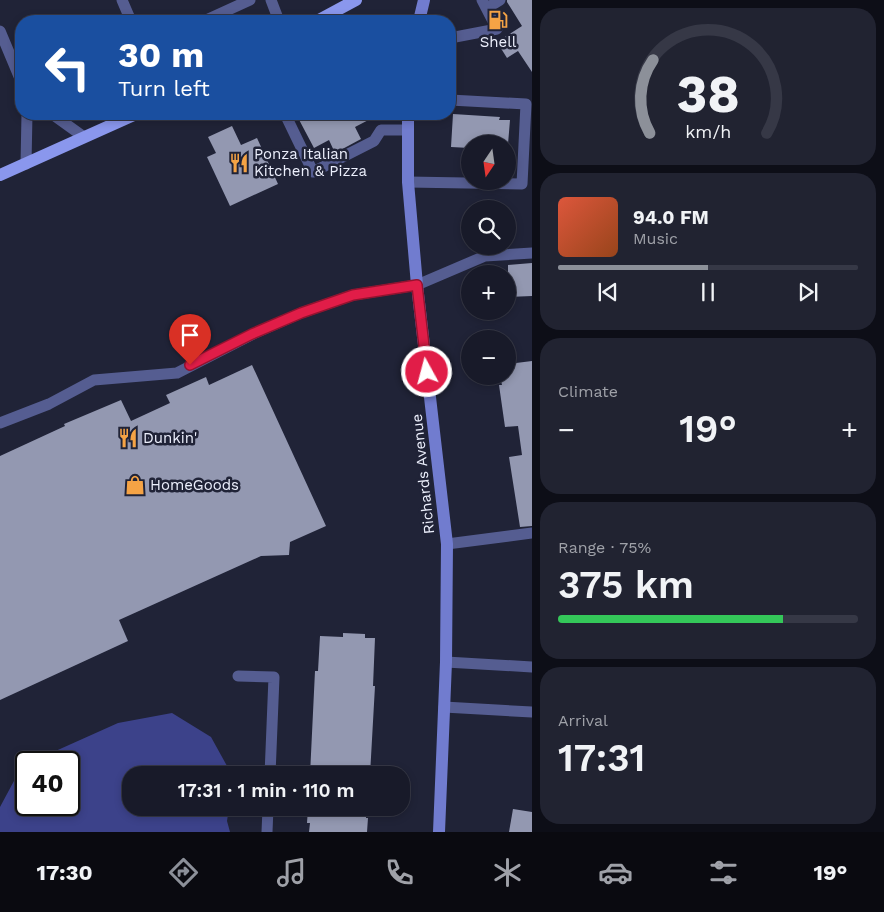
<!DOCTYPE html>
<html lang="en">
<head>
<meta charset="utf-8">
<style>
	body { margin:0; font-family:"Work Sans",sans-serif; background:#212331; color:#f1f3f6; height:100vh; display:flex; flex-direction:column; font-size:19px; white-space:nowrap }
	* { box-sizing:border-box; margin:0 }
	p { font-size:16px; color:#9fa1a8 }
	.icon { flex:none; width:28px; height:28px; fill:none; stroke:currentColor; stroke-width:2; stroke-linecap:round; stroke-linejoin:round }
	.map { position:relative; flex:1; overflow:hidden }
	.drawer { display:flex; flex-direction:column; gap:8px; padding:8px; background:#0d0e17; width:352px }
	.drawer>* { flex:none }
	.guide { position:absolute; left:15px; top:15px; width:441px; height:105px; border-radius:20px; box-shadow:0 2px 8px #0003,0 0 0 1px #363846; background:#1a4fa0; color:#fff; overflow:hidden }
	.needle { width:32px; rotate:193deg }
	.controls { position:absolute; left:461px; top:135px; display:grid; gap:10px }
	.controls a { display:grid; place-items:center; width:55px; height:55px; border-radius:50%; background:#181a29; box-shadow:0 2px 8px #0003,0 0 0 1px #363846; font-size:25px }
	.speed { position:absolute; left:15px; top:751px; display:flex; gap:10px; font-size:25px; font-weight:700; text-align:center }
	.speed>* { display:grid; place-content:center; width:65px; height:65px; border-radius:50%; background:#181a29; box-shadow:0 2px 8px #0003,0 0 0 1px #363846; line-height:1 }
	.speed .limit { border:2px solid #111; border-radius:8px; background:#fff; color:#111 }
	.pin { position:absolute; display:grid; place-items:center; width:42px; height:42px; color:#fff; margin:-51px -21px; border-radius:50% 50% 50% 0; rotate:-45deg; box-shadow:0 0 5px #0007 }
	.pin .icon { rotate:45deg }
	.me { position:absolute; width:55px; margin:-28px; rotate:353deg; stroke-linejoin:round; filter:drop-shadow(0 0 4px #0008) }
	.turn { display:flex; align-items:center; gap:18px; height:105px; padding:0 20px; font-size:22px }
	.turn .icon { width:65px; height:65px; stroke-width:2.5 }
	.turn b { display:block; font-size:35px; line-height:42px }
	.big { font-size:38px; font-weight:600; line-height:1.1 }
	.drawer .widget { flex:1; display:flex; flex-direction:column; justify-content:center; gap:8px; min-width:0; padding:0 18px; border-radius:20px; background:#212331 }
	.drawer .dial { align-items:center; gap:0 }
	.dial svg { height:130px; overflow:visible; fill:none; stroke:#363846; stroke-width:7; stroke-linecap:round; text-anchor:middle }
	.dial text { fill:#f1f3f6; stroke:none }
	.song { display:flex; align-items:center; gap:15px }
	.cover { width:60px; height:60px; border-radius:8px; background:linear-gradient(135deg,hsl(10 70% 55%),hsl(20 70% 35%)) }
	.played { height:5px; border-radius:2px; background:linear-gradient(90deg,#8c9099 50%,#363846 50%) }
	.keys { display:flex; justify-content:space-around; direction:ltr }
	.heat { display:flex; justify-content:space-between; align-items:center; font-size:28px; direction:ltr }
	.charge { height:8px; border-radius:4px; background:linear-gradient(90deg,#34c759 75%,#363846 0) }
	.trip { position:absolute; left:122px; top:766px; width:288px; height:50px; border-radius:20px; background:#181a29; box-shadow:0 2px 8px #0003,0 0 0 1px #363846; font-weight:600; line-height:50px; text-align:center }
	.dock { display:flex; height:80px; justify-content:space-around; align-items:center; background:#0a0a10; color:#9fa1a8 }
	.dock .icon { width:35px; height:35px }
	.dock .current { color:#8c9099 }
	.dock b { font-size:22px; color:#f1f3f6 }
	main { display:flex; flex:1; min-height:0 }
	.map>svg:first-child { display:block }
	.green { fill:#3c428a }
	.building { fill:#9398b1 }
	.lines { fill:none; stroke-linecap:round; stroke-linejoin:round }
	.lane { stroke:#555d91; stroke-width:11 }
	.secondary { stroke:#717ccf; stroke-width:12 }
	.primary { stroke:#8a97ed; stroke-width:12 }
	.route-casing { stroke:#92132f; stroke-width:12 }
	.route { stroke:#e11d48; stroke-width:9 }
	.labels { text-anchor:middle; stroke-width:5; stroke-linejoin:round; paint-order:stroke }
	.poi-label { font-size:15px; fill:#eceffc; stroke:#202337; text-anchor:start }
	.street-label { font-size:15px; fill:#eceffc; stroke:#202337 }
</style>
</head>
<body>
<main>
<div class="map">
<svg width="532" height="832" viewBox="0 0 532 832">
	<rect width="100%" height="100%" fill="#202337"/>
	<polygon class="green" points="172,713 211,737 232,775 131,775 131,808 229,808 227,821 230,832 0,832 0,807 22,766 26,765 26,805 69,805 69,762 31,762 118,723"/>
	<g class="building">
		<polygon points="507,0 532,0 532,72 518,51 507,58 497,42 522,26 507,2"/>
		<polygon points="296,114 380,114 355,127 361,139 335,153 329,140 314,148"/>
		<polygon points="453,114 500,117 499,120 510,120 508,144 470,144 470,148 451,147"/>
		<polygon points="232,126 241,145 257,138 278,184 230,206 207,157 216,153 208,137"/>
		<polygon points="532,263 532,296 508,297 508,265"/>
		<polygon points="532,361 532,526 520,527 509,457 522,455 518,426 505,427 499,385 502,385 500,376 508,376 508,364"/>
		<polygon points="252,365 326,526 290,542 289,555 261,556 119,620 128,641 0,700 0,456 65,426 64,424 121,400 131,421 170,403 166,395 206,377 209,385"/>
		<polygon points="343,633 365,634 365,638 375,638 373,686 375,686 370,775 310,775 315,671 318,671 320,636 343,637"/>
		<polygon points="308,808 366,808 366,818 368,818 367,832 309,832 310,823 307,823"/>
		<polygon points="513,809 532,812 532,832 509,832"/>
	</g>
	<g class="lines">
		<g class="lane">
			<polyline points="122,0 131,21"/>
			<polyline points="271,0 279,21"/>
			<polyline points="487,8 500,0"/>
			<polyline points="204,21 250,0"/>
			<polyline points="0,31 21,81"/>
			<polyline points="450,38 497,29 482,0"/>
			<polyline points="52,114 84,137"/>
			<polyline points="285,114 313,172 374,141 381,130 408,130"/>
			<polyline points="26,164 27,114"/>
			<polyline points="408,182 522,184 526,104 450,100"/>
			<polyline points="0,423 49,404 94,380 177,373 253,334 301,313 353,295 417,285 485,256 532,253"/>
			<polyline points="447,544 532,533"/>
			<polyline points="446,662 532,667"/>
			<polyline points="238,676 274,677 270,775"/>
			<polyline points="444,707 532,712"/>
			<polyline points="267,832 268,808"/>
		</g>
		<g class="secondary">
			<polyline points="419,21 424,0"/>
			<polyline points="408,114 408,182 417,285 447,544 446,662 439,832"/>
		</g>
		<g class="primary">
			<polyline points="317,21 356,0"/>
			<polyline points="0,175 136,114"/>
		</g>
	</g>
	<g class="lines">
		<defs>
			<polyline id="route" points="190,365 252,334 301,313 353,295 417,285 427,372"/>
		</defs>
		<use href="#route" class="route-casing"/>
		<use href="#route" class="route"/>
	</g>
	<defs>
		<symbol id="fuel-bare" viewBox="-9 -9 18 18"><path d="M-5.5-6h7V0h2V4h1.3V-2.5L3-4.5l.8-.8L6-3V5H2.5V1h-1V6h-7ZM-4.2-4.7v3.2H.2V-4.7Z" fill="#f5a345" stroke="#202337" stroke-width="2.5" paint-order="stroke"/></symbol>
		<symbol id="restaurant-bare" viewBox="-9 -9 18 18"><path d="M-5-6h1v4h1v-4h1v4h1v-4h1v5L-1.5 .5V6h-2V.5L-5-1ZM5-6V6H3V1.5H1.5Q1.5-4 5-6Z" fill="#f5a345" stroke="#202337" stroke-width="2.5" paint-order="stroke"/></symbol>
		<symbol id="shop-bare" viewBox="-9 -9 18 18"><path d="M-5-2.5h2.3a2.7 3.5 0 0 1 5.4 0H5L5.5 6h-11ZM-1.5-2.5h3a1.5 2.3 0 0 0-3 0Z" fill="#f5a345" stroke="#202337" stroke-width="2.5" paint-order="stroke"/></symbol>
	</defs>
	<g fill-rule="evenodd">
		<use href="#fuel-bare" x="484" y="6" width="28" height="28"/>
		<use href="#restaurant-bare" x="225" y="149" width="28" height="28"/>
		<use href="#restaurant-bare" x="114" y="424" width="28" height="28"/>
		<use href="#shop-bare" x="121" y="471" width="28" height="28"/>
	</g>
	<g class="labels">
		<g class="poi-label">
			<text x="498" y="47" text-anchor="middle">Shell</text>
			<text x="254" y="159">Ponza Italian<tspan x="254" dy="17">Kitchen &amp; Pizza</tspan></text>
			<text x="143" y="443">Dunkin'</text>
			<text x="150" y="490">HomeGoods</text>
		</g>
		<g class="street-label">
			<text transform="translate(423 474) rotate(-96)" y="5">Richards Avenue</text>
		</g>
	</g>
</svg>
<div class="controls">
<a><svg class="needle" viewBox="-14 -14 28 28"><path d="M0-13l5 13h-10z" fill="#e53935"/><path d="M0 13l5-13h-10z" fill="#9fa1a8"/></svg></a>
<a><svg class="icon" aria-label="search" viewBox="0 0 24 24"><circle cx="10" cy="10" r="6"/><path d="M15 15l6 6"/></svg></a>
<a>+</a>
<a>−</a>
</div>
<div class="speed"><div class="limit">40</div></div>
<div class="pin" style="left:190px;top:365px;background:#d93025"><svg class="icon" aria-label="arrive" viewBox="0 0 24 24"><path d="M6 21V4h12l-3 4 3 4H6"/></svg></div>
<svg class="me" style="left:427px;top:372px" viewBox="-20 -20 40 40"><circle r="17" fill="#e11d48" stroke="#fff" stroke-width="3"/><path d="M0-11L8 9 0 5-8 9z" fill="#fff"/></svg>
<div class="trip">17:31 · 1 min · 110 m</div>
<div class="guide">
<div class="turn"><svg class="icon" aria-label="left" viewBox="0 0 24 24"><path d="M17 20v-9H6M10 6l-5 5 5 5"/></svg><div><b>30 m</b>Turn left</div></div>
</div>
</div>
<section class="drawer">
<div class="widget dial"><svg viewBox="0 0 100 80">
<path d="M14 69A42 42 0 1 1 86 69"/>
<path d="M14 69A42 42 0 0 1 16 24" stroke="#8c9099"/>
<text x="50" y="56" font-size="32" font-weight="700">38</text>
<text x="50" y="72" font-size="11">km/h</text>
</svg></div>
<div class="widget">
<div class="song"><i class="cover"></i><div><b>94.0 FM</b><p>Music</p></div></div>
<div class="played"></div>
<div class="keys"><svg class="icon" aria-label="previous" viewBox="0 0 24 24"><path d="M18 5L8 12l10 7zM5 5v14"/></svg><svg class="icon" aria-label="pause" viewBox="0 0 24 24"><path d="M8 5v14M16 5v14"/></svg><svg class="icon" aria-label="next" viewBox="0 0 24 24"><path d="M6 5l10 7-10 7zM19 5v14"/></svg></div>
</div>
<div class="widget"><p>Climate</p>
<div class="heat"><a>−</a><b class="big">19°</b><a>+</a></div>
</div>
<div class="widget"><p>Range · 75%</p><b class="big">375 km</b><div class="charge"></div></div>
<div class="widget"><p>Arrival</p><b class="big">17:31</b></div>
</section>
</main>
<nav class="dock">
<b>17:30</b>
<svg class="icon current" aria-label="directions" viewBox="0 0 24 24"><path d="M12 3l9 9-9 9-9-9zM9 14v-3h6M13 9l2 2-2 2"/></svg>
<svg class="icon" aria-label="music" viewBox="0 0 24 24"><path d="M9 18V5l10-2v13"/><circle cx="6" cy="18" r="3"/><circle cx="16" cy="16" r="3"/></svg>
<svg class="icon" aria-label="phone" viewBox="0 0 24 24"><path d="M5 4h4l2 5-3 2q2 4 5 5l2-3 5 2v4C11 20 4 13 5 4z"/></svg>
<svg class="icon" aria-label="climate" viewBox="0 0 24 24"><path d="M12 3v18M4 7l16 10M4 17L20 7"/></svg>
<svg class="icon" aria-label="car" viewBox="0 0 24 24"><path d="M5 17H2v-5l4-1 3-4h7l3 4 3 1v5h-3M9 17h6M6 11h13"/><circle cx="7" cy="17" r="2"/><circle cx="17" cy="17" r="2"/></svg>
<svg class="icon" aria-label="filters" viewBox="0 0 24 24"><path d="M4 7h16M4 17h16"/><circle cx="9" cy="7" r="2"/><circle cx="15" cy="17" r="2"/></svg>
<b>19°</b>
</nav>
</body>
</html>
